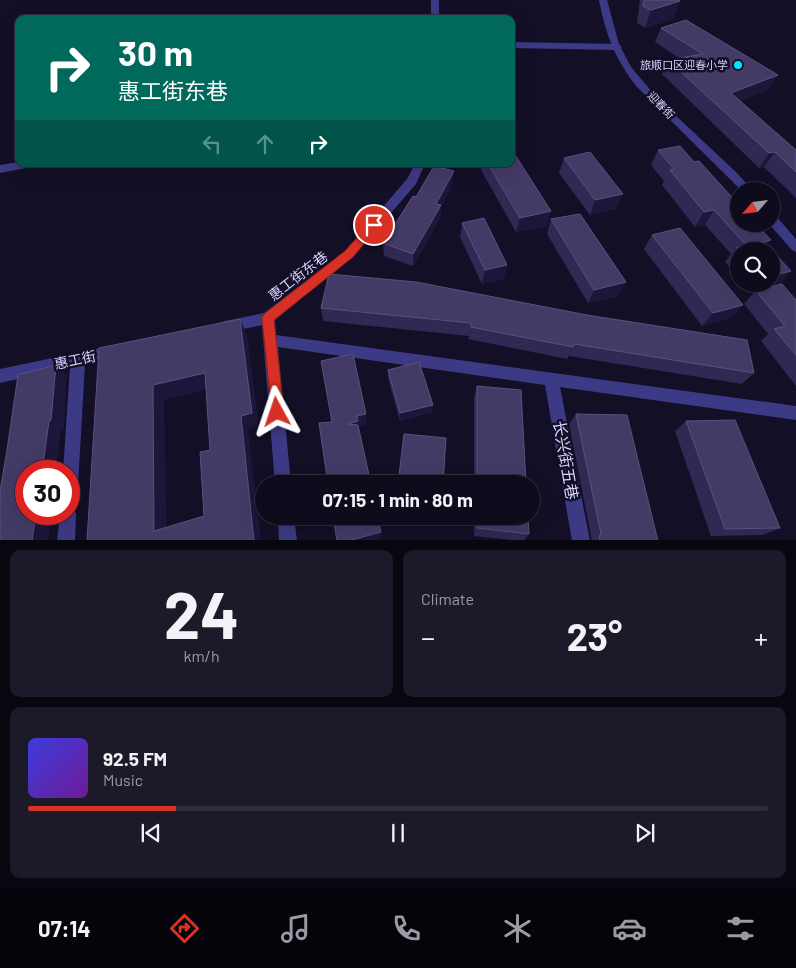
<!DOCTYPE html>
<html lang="en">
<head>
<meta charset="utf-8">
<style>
	body { margin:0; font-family:Barlow,"Noto Sans SC",sans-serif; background:#1c1929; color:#f1f3f6; height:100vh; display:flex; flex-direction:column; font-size:19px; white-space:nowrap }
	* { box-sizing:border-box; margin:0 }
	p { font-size:16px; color:#9b9ba3 }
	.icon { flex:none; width:28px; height:28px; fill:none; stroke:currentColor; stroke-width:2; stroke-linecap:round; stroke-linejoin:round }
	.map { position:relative; height:540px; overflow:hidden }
	.drawer { display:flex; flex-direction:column; gap:10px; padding:10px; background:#08060f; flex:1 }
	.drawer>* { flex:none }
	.guide { position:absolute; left:15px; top:15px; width:500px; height:152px; border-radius:10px; box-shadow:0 5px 20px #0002,0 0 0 1px #2e2b3b; background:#00695c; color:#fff; overflow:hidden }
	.needle { width:32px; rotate:242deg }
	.fabs { position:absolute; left:730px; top:182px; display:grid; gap:10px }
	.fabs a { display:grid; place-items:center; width:50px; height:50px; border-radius:50%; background:#0e0b1c; box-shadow:0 5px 20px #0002,0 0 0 1px #2e2b3b; font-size:25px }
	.speed { position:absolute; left:15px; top:460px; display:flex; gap:10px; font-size:25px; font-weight:700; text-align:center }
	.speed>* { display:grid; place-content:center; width:65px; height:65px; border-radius:50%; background:#0e0b1c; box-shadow:0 5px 20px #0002,0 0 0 1px #2e2b3b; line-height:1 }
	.speed .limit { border:8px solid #d22; background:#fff; color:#111 }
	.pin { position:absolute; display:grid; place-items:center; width:42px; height:42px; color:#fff; margin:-21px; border:2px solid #fff; border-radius:50%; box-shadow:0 1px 5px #0007 }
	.me { position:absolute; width:55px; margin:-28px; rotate:355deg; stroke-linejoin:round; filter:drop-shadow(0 0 4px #0008) }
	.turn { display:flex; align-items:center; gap:18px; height:105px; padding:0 20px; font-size:22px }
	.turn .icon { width:65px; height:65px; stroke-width:2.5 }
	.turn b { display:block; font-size:35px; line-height:42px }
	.lanes { display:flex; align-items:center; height:48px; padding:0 20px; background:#0003; justify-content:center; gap:25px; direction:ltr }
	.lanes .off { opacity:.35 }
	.big { font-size:38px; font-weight:700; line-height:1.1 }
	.drawer .card { flex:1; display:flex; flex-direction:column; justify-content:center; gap:8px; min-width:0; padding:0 18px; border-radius:10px; background:#1c1929 }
	.drawer .dial { align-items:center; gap:0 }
	.dial b { font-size:65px; line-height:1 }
	.song { display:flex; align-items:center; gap:15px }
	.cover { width:60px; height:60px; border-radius:8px; background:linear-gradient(135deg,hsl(240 70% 55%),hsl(280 70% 35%)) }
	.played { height:5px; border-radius:2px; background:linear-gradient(90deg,#d93025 20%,#2e2b3b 20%) }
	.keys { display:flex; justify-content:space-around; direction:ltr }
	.heat { display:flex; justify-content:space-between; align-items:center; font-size:28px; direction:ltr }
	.drawer .tiles { flex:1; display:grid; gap:10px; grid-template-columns:1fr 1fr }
	.card:last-child { grid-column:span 2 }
	.trip { position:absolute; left:255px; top:475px; width:285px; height:50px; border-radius:25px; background:#0e0b1c; box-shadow:0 5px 20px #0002,0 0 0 1px #2e2b3b; font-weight:700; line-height:50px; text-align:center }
	.dock { display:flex; height:80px; justify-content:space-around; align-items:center; background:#06040b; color:#9b9ba3 }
	.dock .icon { width:35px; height:35px }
	.dock .active { color:#d93025 }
	.dock b { font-size:22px; color:#f1f3f6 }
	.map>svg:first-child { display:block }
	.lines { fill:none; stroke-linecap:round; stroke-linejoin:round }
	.minor { fill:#3d3a85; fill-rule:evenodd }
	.tertiary { fill:#3d3a85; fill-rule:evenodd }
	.wall { fill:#312854 }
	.shaded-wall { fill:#1d163a }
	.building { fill:#433a66; stroke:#5a527e; fill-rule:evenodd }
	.route { fill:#d93025; stroke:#8d1f18 }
	.poi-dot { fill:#00e5ff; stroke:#130f26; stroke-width:2 }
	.labels { text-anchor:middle; stroke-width:5; stroke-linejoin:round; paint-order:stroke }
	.far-poi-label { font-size:11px; fill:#d9d4ff; stroke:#130f26; text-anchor:end }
	.far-street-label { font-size:11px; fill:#d9d4ff; stroke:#130f26 }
	.street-label { font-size:14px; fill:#d9d4ff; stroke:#130f26 }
	.near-street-label { font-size:16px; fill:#d9d4ff; stroke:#130f26 }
</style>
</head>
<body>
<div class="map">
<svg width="796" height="541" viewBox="0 0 796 541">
	<rect width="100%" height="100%" fill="#130f26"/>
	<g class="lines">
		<g class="minor">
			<rect x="431" y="0" width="8" height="19"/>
			<polygon points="511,42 618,44 622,47 618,50 511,48"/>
			<polygon points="19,162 19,164 31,164 26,168 0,173 0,165"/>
			<polygon points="415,164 425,164 416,184 353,257 275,320 276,335 796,406 796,420 560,387 590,541 572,541 545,385 278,347 291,484 275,484 262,325 225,333 220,331 218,327 220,323 225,321 264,313 345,251 407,179"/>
			<polygon points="115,345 120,347 122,351 120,355 85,364 77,502 74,508 76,514 75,541 57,541 60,514 69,514 69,471 63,471 70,367 0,383 0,369"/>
			<polygon points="278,516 294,516 297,541 279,541"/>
		</g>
		<g class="tertiary">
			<path d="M599,0H607L619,44L631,67L658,99L737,173L753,191H742L637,87C615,59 606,35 599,0Z"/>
			<polygon points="771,214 775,215 796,239 796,252 792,250 769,224 771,224"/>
		</g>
	</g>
	<g class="wall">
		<polygon points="640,0 679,0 673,19 645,28 637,23"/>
		<polygon points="661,28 769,89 740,101 796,150 796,198 764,167 759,168 662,74 668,60 679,58 655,42"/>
		<polygon points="658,150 767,245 791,271 779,285 796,300 796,386 761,341 768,334 744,304 755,291 751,292 744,284 771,284 739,251 739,278 725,262 731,254 705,225 695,227 662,185 664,181 651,165"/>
		<polygon points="564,158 617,208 590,215 559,173"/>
		<polygon points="482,164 511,164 547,226 516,232 481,170"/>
		<polygon points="452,185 441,207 440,218 413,266 384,256 383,243 416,197"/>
		<polygon points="551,219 618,296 588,303 547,234"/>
		<polygon points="462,223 507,265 504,279 482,284 460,237"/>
		<polygon points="652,235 732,318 702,326 644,249"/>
		<polygon points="329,274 754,373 742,384 569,356 567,359 468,339 469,336 323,321 321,308"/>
		<polygon points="388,370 433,405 432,412 400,421 388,378"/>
		<polygon points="477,386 526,484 474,484 474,397"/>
		<polygon points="576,414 658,541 592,541 569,424"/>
		<polygon points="686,421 780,528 763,535 711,536 675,431"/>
		<polygon points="474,516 528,516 529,534 523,541 474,536"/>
	</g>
	<g class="shaded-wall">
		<polygon points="672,0 679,0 678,2 680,1 673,19 645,28 651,10"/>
		<polygon points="778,75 769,89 723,108 731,93"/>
		<polygon points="775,152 764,167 759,168 769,153"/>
		<polygon points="454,171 452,185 441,207 440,218 413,266 413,254 436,204"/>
		<polygon points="623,194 617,208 590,215 595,200"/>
		<polygon points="714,210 705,225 695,227 704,212"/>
		<polygon points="551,211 547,226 516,232 520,218"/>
		<polygon points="771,240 762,251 764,242"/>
		<polygon points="507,265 504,279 482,284 485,270"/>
		<polygon points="791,271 779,285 751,292 759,284 771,284 771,276"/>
		<polygon points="626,282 618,296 588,303 594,290"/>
		<polygon points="743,305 732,318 702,326 713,313"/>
		<polygon points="240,319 247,335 259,426 248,429 261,541 254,541 241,416"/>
		<polygon points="56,365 67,376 64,430 61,431 56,471 42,471"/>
		<polygon points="205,373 214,388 164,400 167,540 154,531 153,385"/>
		<polygon points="433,405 432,412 400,421 400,413"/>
		<polygon points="366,414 367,425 358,427 348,424 357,416"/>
		<polygon points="36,514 51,514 48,541 32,541"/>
		<polygon points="381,532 381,539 376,541 348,541"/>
	</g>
	<g class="building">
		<polygon points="644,0 678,0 680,1 651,10 643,6"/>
		<polygon points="686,20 778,75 731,93 796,150 796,172 775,152 769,153 668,60 703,54 661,28"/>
		<polygon points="680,146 694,162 699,161 739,205 739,224 756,224 771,240 764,242 791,271 771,276 771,251 739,251 736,248 746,245 714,210 704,212 670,170 674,169 658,150"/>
		<polygon points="511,150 512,150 551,211 520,218 488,164 511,164"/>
		<polygon points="590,152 623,194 595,200 564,158"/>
		<polygon points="434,166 454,171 436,204 441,205 413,254 383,243 413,196 416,197"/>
		<polygon points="580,214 626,282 594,290 551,219"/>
		<polygon points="484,218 507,265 485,270 462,223"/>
		<polygon points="680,228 743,305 713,313 652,235"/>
		<polygon points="329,274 416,282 587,315 747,340 754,373 574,344 573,347 471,327 471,323 321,308"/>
		<polygon points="782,284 796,300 796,355 774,329 785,326 756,291"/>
		<path d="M240,319L252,413L241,416L254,541H87L99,348ZM205,373L210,450L200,452L204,516L154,531L153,385Z"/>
		<polygon points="353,354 366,414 357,416 358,421 348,424 358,425 371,484 328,484 319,423 332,422 321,361"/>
		<polygon points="419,362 433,405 400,413 388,370"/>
		<polygon points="56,365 51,420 49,421 42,471 26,471 26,514 36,514 32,541 0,541 0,491 7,450 18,375"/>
		<polygon points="477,386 521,390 526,484 477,484"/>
		<polygon points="576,414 627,415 658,541 600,541 599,536 601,534"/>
		<polygon points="735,420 780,528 725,529 686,421"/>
		<polygon points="404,434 446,438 443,484 398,484"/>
		<polygon points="333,516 377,516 381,532 348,541 337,541"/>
		<polygon points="477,516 528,516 529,534 477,528"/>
	</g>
	<polygon class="route" points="374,221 378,222 378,227 353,257 274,320 284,412 282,416 277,418 272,416 262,318 264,314 345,251 371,222"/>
	<circle class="poi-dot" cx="738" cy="65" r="5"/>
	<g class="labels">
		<g class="far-poi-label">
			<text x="728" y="69">旅顺口区迎春小学</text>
		</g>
		<g class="far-street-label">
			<text transform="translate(661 105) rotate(46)" y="4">迎春街</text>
		</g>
		<g class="street-label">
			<text transform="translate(298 276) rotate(-38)" y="5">惠工街东巷</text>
			<text transform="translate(75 360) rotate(-12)" y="5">惠工街</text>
		</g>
		<g class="near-street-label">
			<text transform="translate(566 460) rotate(80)" y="6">长兴街五巷</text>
		</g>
	</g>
</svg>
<div class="fabs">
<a><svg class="needle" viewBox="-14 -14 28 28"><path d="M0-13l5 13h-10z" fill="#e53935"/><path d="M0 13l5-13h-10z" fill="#9b9ba3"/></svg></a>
<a><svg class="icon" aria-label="search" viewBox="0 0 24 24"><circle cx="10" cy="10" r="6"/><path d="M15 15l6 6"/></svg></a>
</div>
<div class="speed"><div class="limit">30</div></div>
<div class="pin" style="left:374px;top:225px;background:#d93025"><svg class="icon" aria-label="arrive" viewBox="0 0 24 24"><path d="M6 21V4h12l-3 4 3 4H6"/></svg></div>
<svg class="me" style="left:277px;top:412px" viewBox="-20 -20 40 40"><path d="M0-17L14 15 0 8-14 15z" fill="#d93025" stroke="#fff" stroke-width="4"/></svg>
<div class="trip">07:15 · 1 min · 80 m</div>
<div class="guide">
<div class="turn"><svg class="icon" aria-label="right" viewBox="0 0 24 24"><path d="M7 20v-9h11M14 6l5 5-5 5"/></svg><div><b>30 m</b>惠工街东巷</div></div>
<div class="lanes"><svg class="icon off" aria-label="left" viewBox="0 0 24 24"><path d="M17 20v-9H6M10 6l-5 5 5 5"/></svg><svg class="icon off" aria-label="ahead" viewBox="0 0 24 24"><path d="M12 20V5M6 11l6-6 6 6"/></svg><svg class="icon" aria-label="right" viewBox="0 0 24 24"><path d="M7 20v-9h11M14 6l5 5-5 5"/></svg></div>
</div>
</div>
<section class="drawer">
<div class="tiles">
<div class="card dial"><b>24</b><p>km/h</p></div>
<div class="card"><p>Climate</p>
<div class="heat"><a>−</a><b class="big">23°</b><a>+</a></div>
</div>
<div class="card">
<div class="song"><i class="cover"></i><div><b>92.5 FM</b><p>Music</p></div></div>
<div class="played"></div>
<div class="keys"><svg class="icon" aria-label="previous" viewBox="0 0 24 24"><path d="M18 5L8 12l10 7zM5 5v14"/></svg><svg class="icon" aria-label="pause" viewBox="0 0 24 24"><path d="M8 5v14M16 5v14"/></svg><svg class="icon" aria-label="next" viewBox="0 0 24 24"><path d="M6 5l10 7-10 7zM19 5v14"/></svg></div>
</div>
</div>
</section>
<nav class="dock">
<b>07:14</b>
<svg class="icon active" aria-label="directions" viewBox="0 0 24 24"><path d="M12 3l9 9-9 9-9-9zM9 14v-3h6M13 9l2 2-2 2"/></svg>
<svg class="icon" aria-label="music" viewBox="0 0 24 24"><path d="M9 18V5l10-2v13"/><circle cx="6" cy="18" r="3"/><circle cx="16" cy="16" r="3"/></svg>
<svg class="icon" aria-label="phone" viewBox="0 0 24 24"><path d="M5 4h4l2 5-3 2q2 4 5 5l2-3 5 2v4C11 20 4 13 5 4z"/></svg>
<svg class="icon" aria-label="climate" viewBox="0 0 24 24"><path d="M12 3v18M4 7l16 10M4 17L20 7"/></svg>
<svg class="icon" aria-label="car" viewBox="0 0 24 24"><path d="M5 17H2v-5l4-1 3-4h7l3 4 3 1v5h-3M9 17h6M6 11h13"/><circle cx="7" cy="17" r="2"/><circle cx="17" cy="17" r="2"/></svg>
<svg class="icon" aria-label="filters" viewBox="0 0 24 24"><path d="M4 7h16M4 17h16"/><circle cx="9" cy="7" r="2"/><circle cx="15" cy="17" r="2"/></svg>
</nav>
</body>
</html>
